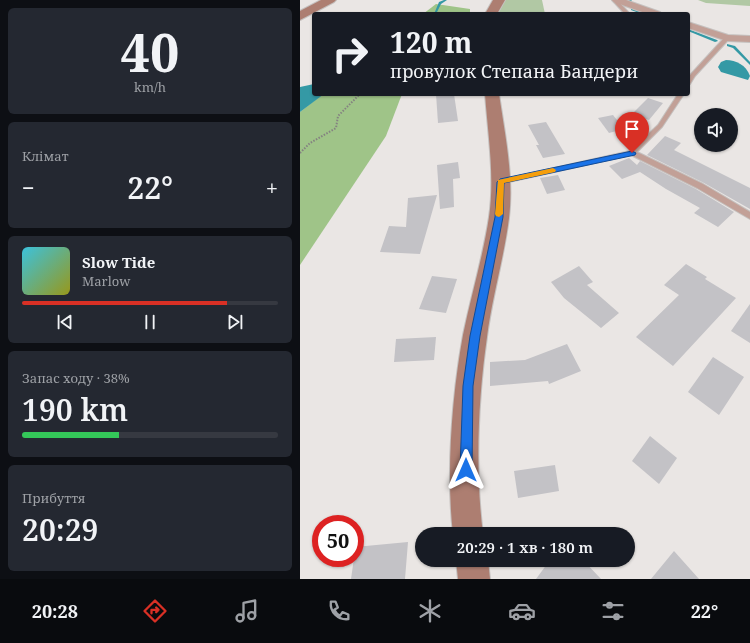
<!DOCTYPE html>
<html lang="uk">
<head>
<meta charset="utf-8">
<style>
	body { margin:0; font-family:"Noto Serif",serif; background:#242831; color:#f1f3f6; height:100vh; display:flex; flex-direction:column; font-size:15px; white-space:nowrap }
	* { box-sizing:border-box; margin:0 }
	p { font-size:13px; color:#9ea1a6 }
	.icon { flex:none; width:22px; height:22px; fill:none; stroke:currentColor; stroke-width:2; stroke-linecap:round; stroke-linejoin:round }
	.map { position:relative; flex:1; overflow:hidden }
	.details { display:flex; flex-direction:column; gap:8px; padding:8px; background:#0d0f14; width:300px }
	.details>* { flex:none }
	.banner { position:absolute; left:12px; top:12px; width:378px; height:84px; border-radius:4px; box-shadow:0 1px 3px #0004; background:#171b24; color:#f1f3f6; overflow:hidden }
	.tools { position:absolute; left:394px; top:108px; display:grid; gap:8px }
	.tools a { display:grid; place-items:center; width:44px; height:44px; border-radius:50%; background:#171b24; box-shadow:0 1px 3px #0004; font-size:20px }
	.speed { position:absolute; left:12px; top:515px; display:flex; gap:8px; font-size:20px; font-weight:700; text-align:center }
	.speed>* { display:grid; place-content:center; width:52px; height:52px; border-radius:50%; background:#171b24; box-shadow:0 1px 3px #0004; line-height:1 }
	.speed .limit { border:6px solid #d22; background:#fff; color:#111 }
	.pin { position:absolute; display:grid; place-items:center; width:34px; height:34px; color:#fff; margin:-41px -17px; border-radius:50% 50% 50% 0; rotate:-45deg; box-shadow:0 0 4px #0007 }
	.pin .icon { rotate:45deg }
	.me { position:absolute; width:44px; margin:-22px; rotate:0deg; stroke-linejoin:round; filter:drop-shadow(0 0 3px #0008) }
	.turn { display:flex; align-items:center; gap:14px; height:84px; padding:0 12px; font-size:18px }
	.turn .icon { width:52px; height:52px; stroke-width:2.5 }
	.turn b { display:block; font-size:28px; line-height:34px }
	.big { font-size:30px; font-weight:600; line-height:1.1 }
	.details .card { flex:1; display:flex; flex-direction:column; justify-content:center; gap:6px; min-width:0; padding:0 14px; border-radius:6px; background:#242831 }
	.details .dial { align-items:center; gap:0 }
	.dial b { font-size:52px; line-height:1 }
	.song { display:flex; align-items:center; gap:12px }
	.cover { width:48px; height:48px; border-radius:6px; background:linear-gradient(135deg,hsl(190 70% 55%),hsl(60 70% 35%)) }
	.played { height:4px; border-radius:2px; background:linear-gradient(90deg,#d93025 80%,#363941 80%) }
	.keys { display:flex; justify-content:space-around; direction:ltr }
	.heat { display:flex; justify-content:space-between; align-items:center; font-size:22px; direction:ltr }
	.charge { height:6px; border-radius:3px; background:linear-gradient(90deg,#34c759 38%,#363941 0) }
	.trip { position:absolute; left:115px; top:527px; width:220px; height:40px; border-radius:20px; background:#171b24; box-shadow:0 1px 3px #0004; font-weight:600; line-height:40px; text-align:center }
	.tab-bar { display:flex; height:64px; justify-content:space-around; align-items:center; background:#090b0e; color:#9ea1a6 }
	.tab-bar .icon { width:28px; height:28px }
	.tab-bar .on { color:#d93025 }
	.tab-bar b { font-size:18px; color:#f1f3f6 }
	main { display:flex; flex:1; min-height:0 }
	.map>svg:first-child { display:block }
	.green { fill:#b1c8a4 }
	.forest { fill:#9fc488 }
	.water { fill:#3499a5 }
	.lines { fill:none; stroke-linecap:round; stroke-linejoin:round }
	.stream { fill:#3499a5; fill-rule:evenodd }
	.building { fill:#c3c2c6 }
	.service-casing { stroke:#c5c1bf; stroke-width:2 }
	.minor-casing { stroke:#c5c1bf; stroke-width:2 }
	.secondary-casing { stroke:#c5c1bf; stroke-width:2 }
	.path { stroke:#848280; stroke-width:2; stroke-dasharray:1.5 1.5; stroke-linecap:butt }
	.service { fill:#c2a097; fill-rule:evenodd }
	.minor { fill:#c2a097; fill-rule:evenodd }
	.secondary { fill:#ad7e71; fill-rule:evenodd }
	.route { fill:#1a73e8; stroke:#114b97 }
	.slow { fill:#f59e0b }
</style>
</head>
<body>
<main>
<section class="details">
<div class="card dial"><b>40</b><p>km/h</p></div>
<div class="card"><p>Клімат</p>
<div class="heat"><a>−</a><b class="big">22°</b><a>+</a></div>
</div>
<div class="card">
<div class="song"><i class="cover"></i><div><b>Slow Tide</b><p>Marlow</p></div></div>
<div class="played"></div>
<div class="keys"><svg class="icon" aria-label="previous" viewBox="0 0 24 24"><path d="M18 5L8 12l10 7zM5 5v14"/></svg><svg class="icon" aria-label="pause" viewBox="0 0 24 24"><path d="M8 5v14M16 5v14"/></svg><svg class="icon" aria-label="next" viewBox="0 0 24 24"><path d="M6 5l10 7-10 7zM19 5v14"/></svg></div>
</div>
<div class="card"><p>Запас ходу · 38%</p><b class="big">190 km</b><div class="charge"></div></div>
<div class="card"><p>Прибуття</p><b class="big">20:29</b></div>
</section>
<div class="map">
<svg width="450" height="579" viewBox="0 0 450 579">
	<rect width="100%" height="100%" fill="#eae6e4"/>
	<g class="green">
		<polygon points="205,0 242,0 245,14 198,14"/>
		<polygon points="398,0 450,0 450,6 406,3"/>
	</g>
	<g class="forest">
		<polygon points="136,4 170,9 170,14 123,14"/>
		<polygon points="23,94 102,94 86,136 0,265 0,112"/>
	</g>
	<g class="water">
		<path d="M426,60C436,60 446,65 450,76L448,80L421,72L418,67L421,62Z"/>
		<polygon points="14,84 14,94 24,94 0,112 0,87"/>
	</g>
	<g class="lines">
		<g class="stream">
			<polygon points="144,0 147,0 141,4 136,14 134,14 139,2"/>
			<polygon points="329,0 332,0 330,2 329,1"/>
			<polygon points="331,8 333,8 346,14 342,14 331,10"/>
			<polygon points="388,29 417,40 418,41 415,42 388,31"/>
			<polygon points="427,44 435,46 450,62 450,65 433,48 427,46"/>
		</g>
	</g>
	<g class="building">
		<polygon points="136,94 154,94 158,121 138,123"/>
		<polygon points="348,98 363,103 349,120 332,114"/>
		<polygon points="313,115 324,129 309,133 298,118"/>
		<polygon points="246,122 265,154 243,158 236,145 239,145 228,125"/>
		<polygon points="365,136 381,143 374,150 450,188 450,209 404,183 347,155"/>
		<polygon points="329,158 337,165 340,161 396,189 434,212 418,227 394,213 400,208 366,189 340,172 322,179 309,166"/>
		<polygon points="158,162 160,178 153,179 154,207 140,209 137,165"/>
		<polygon points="258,175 265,190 247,194 240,178"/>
		<polygon points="137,195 120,254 80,252 89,226 106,227 108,198"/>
		<polygon points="386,264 407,277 405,279 436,298 373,366 336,337 379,295 364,285"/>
		<polygon points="279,266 293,282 287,285 319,313 301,328 264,298 251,282"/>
		<polygon points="132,276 157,279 146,313 119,309"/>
		<polygon points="450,304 450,343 431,331"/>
		<polygon points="136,337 134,360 94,362 96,339"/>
		<polygon points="267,344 281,371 249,384 248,381 190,386 190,362 225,360"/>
		<polygon points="413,357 444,377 419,415 388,392"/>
		<polygon points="350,436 377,458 359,484 332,461"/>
		<polygon points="255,465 259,491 218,498 214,471"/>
		<polygon points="108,542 105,579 51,579 54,558 55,558 55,547"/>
		<polygon points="374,551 399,579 351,579"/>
		<polygon points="250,560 283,560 301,579 236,579"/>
	</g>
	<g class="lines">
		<defs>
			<g id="service">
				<polygon points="312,0 317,0 330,14 325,14"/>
				<polygon points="425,37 430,38 395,76 390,84 388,85 388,78 391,74"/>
				<polygon points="378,94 384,94 362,127 337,152 403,184 450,212 450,219 397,188 331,155 200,184 196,182 200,180 330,151 358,125"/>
			</g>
			<g id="minor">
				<polygon points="312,0 326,0 360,12 362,14 348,14 314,2"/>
				<polygon points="388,22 428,35 450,36 450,42 427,41 388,28"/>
			</g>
			<g id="secondary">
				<polygon points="21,0 36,0 34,2 0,20 0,11"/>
				<polygon points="193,0 205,0 197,14 185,14"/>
				<path d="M185,94H199C205,135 214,177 209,218C204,258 192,297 187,337C178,399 175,472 183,534H153C146,473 152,395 163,335C171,296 183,257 189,217C195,177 188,135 185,94Z"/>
				<polygon points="156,560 188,560 190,579 158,579"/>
			</g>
		</defs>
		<use href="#service" class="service-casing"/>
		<use href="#minor" class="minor-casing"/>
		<use href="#secondary" class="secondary-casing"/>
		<polyline class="path" points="0,153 10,143 36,128 38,116 60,94"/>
		<use href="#service" class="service"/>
		<use href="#minor" class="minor"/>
		<use href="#secondary" class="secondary"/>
	</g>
	<polygon class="route" points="332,151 336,153 335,155 204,183 203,217 180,336 173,386 172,470 170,475 166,476 162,475 160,470 163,386 170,336 195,217 197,182 200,179"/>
	<polygon class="slow" points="253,168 256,170 255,172 204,183 203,214 199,217 196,216 195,214 198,180"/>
</svg>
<div class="tools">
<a><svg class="icon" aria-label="sound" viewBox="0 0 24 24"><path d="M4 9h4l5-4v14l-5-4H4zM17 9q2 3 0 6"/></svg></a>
</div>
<div class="speed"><div class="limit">50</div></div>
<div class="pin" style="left:332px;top:153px;background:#d93025"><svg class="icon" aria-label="arrive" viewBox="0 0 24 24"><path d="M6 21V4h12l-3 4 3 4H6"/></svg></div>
<svg class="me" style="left:166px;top:470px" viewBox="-20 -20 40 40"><path d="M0-17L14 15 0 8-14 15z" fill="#1a73e8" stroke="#fff" stroke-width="4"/></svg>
<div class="trip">20:29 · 1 хв · 180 m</div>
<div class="banner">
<div class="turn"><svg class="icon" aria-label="right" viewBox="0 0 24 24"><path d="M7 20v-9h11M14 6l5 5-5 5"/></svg><div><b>120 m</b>провулок Степана Бандери</div></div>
</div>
</div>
</main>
<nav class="tab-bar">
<b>20:28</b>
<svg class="icon on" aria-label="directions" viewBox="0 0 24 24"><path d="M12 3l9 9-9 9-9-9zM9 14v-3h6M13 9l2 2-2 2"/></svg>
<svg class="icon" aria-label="music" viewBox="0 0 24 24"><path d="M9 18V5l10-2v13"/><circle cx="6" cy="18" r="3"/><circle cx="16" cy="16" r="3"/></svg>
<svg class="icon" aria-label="phone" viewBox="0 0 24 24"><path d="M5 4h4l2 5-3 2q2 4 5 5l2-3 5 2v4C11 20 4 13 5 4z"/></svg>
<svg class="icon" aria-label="climate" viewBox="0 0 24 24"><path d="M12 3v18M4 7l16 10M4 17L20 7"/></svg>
<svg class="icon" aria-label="car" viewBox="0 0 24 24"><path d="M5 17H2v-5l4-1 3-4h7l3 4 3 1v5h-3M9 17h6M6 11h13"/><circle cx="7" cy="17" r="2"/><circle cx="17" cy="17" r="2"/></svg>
<svg class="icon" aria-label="filters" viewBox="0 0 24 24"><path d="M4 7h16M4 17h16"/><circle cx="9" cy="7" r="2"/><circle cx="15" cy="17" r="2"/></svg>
<b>22°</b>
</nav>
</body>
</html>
